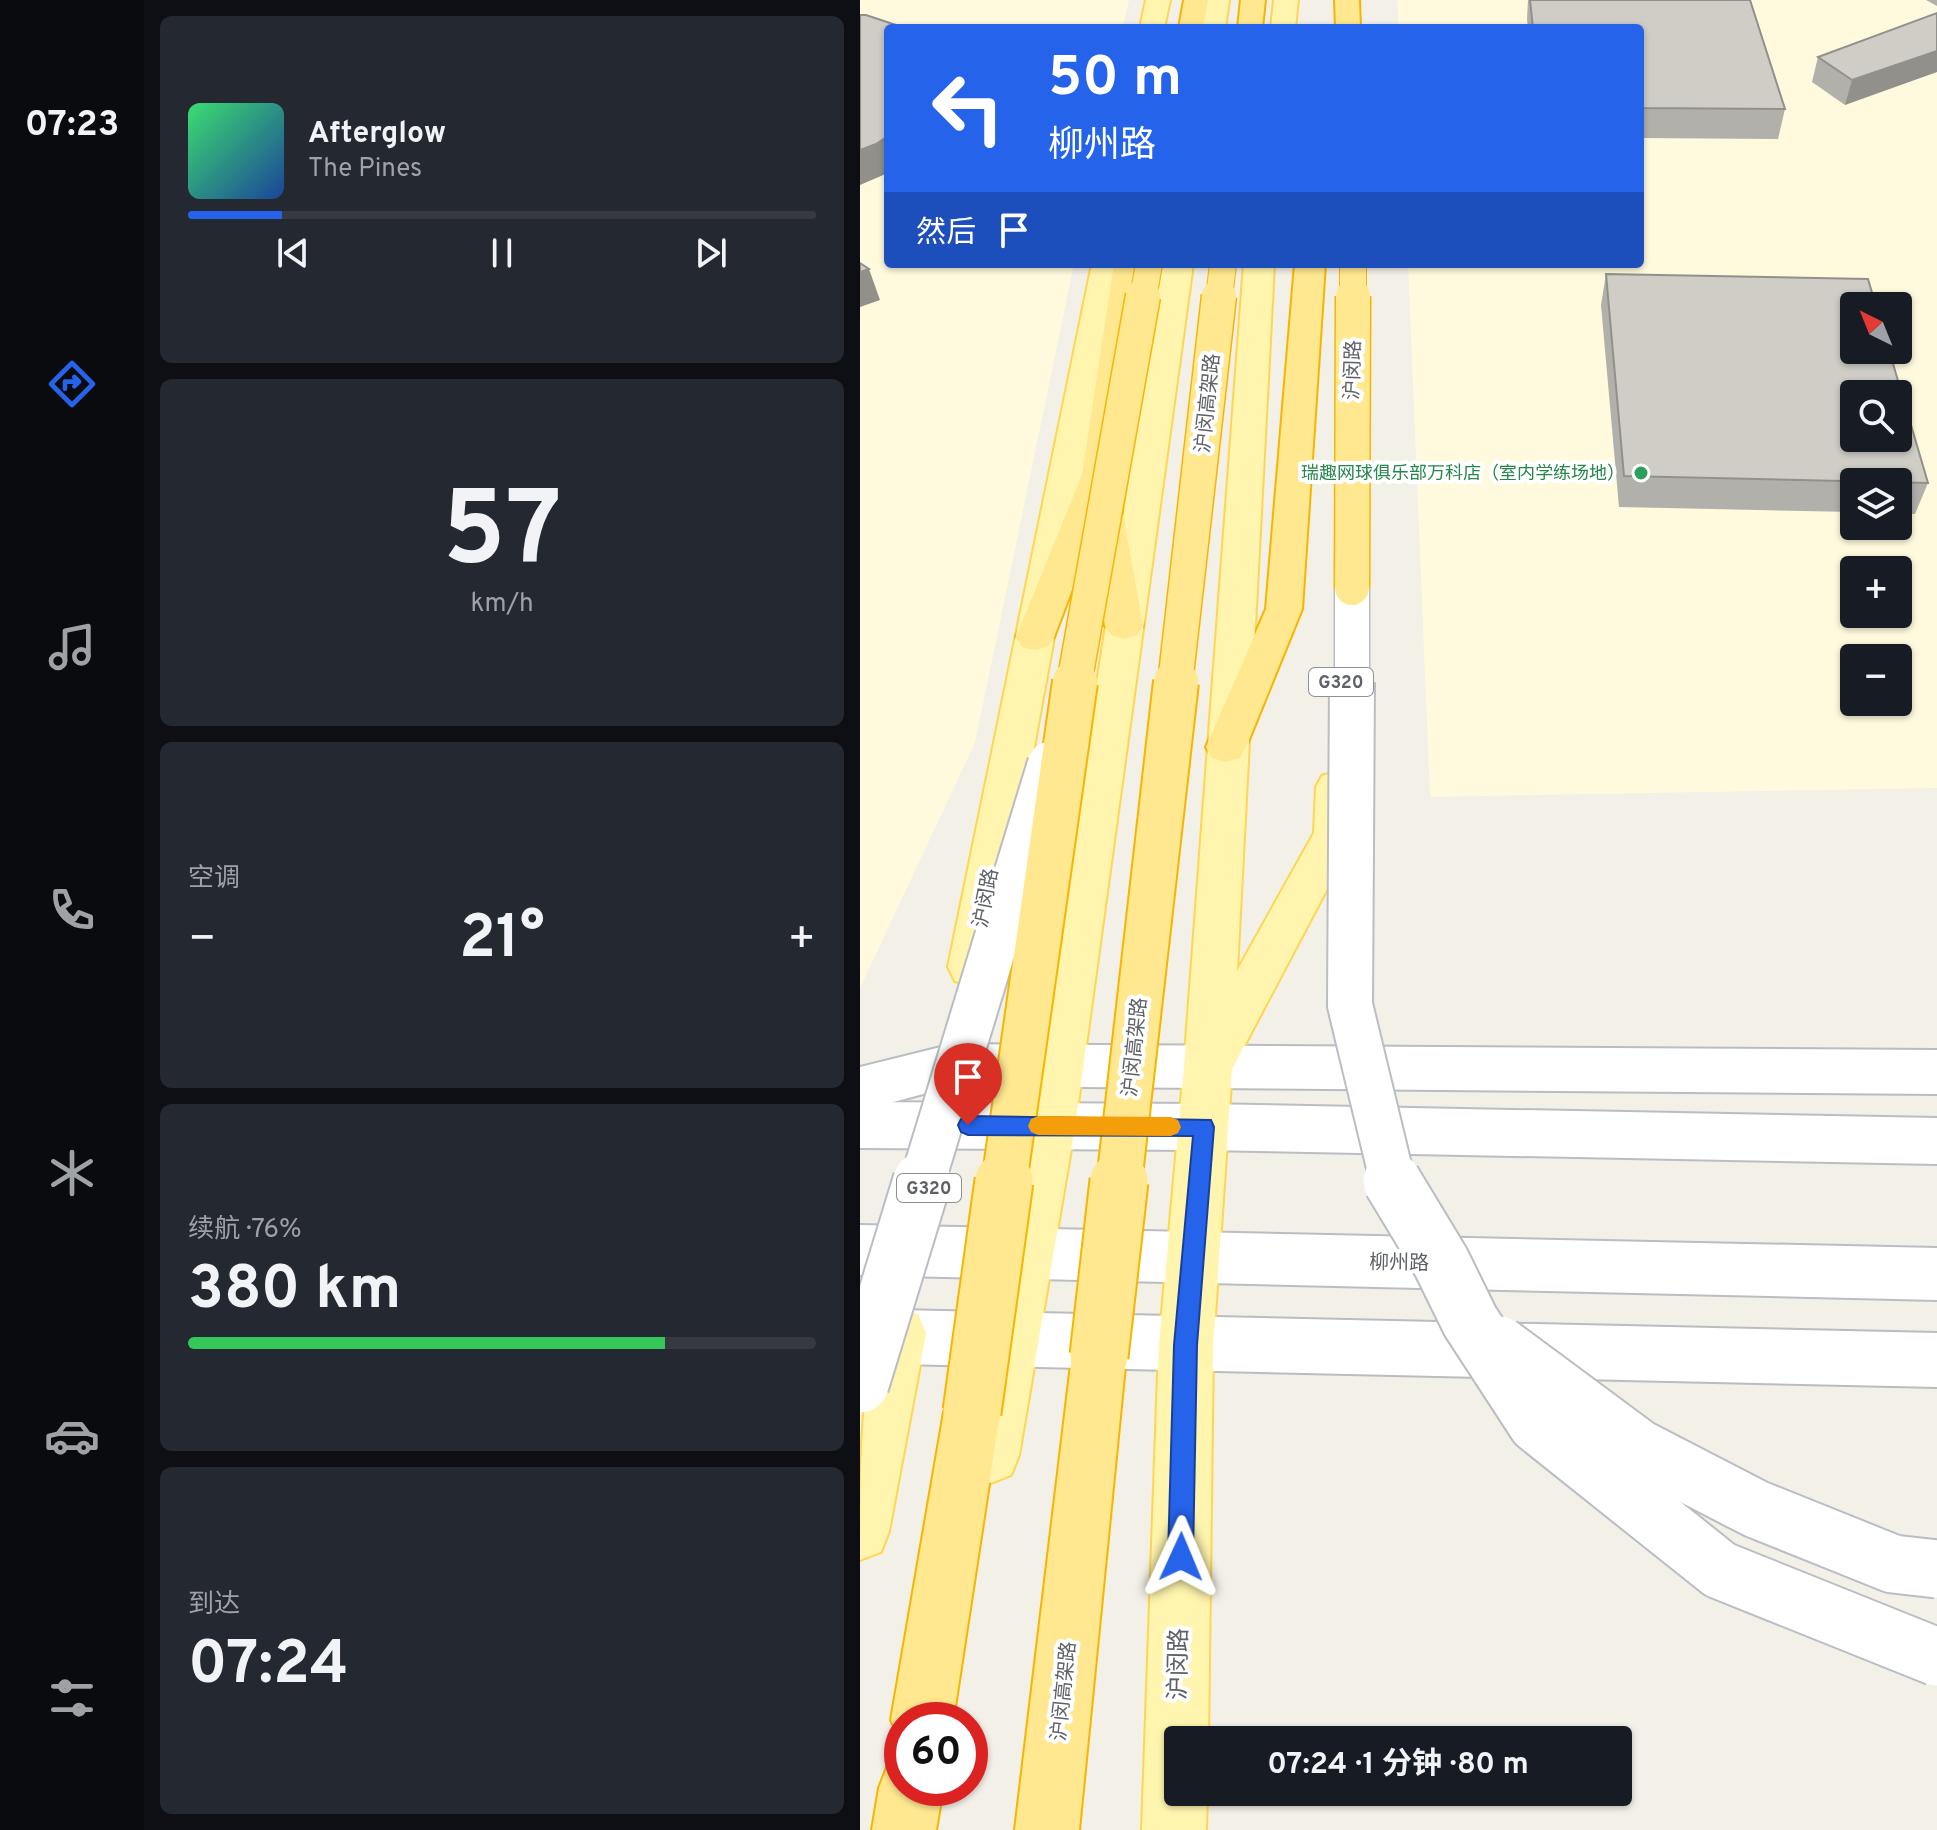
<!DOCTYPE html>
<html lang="zh">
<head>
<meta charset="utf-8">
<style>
	body { margin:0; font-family:Overpass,"Noto Sans SC",sans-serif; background:#242831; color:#f1f3f6; height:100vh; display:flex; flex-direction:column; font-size:30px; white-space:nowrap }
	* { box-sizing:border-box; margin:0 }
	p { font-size:26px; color:#9ea1a6 }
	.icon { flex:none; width:44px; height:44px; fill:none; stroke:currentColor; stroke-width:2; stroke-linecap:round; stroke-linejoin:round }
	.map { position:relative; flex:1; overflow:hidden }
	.panel { display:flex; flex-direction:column; gap:16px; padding:16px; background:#0d0f14; width:716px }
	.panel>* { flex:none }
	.top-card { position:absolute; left:24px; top:24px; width:760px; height:244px; border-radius:8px; box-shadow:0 2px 6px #0004; background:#2563eb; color:#fff; overflow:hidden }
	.needle { width:52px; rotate:317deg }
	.tools { position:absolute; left:980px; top:292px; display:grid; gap:16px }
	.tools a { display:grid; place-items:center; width:72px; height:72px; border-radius:8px; background:#171b24; box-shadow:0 2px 6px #0004; font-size:40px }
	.speed { position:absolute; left:24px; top:1702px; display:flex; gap:16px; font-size:40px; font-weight:700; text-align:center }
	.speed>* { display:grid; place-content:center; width:104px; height:104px; border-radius:50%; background:#171b24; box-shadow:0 2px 6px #0004; line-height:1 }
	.speed .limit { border:12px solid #d22; background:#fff; color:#111 }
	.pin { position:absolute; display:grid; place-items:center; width:68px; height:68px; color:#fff; margin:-82px -34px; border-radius:50% 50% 50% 0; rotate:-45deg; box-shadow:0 0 8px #0007 }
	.pin .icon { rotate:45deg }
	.me { position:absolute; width:88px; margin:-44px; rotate:1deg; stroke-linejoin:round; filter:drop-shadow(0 0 6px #0008) }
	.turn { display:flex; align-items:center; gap:28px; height:168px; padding:0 32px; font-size:36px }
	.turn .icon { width:104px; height:104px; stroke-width:2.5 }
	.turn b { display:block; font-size:56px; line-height:68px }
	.then { display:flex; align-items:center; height:76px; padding:0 32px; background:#0003; gap:16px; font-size:30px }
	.big { font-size:60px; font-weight:700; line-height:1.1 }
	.panel .card { flex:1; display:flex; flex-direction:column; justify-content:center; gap:12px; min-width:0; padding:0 28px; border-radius:12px; background:#242831 }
	.panel .dial { align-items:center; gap:0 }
	.dial b { font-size:104px; line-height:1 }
	.song { display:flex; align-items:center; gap:24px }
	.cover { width:96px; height:96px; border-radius:12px; background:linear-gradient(135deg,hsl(140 70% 55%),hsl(220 70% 35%)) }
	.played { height:8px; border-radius:4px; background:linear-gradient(90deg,#2563eb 15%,#363941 15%) }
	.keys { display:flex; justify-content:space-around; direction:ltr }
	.heat { display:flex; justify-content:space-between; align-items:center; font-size:44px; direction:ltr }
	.charge { height:12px; border-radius:6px; background:linear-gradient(90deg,#34c759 76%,#363941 0) }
	.trip { position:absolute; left:304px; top:1726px; width:468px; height:80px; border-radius:8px; background:#171b24; box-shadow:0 2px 6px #0004; font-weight:700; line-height:80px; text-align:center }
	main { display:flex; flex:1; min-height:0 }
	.tab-bar { display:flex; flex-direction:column; width:144px; justify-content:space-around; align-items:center; background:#090b0e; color:#9ea1a6 }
	.tab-bar .icon { width:56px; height:56px }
	.tab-bar .on { color:#2563eb }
	.tab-bar b { font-size:36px; color:#f1f3f6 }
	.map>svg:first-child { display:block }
	.commercial { fill:#fff9de; fill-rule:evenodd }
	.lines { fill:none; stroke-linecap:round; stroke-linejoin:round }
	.street-casing { stroke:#b9bcc1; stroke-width:4 }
	.secondary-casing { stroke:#babdc3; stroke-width:4 }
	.primary-casing { stroke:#ffd652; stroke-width:4 }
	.highway-casing { stroke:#f8b500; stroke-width:4 }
	.street { fill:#fff; fill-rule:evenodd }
	.secondary { fill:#fff; fill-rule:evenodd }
	.primary { fill:#fff5ae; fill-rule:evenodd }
	.highway { fill:#ffe890; fill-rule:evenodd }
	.secondary-bridge-far2-casing { stroke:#babdc3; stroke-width:37; stroke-linecap:butt }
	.secondary-bridge-far1-casing { stroke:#babdc3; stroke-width:48; stroke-linecap:butt }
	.secondary-bridge-casing { stroke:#babdc3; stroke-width:61; stroke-linecap:butt }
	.highway-bridge-far3-casing { stroke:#f8b500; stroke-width:28; stroke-linecap:butt }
	.highway-bridge-far2-casing { stroke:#f8b500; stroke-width:37; stroke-linecap:butt }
	.highway-bridge-far1-casing { stroke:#f8b500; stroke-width:48; stroke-linecap:butt }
	.highway-bridge-casing { stroke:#f8b500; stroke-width:61; stroke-linecap:butt }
	.secondary-bridge-far2 { stroke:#fff; stroke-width:34 }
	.secondary-bridge-far1 { stroke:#fff; stroke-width:44 }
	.secondary-bridge { stroke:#fff; stroke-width:57 }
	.highway-bridge-far3 { stroke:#ffe890; stroke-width:26 }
	.highway-bridge-far2 { stroke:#ffe890; stroke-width:34 }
	.highway-bridge-far1 { stroke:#ffe890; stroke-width:44 }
	.highway-bridge { stroke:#ffe890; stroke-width:57 }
	.wall { fill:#b2b0aa }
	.shaded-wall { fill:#91908b }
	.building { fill:#cfcdc6; stroke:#91908b; stroke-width:2; fill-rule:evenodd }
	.route { fill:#2563eb; stroke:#184099; stroke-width:2 }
	.slow { fill:#f59e0b }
	.leisure-dot { fill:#2e9e5b; stroke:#fff; stroke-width:3 }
	.labels { text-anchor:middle; stroke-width:8; stroke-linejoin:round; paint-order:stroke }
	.far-leisure-label { font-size:18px; fill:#27864d; stroke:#fff; text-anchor:end }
	.shield { fill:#fff; stroke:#8e9195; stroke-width:2 }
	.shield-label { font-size:18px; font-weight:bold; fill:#5e6268 }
	.street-label { font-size:20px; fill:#5e6268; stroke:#fff }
	.near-street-label { font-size:24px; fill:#5e6268; stroke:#fff }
</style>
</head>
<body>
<main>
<nav class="tab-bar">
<b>07:23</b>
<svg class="icon on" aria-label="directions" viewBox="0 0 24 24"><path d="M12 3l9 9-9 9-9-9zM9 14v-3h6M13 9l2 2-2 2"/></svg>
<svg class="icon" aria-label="music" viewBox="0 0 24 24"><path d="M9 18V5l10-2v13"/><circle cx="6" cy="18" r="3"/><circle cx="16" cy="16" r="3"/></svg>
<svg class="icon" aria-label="phone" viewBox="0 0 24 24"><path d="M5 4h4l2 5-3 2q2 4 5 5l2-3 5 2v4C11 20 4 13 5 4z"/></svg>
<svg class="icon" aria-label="climate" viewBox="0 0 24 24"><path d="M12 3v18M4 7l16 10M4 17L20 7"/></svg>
<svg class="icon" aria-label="car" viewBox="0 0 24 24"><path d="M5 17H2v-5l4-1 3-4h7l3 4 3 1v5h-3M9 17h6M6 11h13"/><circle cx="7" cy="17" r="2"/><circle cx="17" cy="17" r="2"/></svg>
<svg class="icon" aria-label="filters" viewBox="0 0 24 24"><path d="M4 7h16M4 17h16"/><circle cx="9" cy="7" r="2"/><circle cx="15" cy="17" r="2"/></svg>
</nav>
<section class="panel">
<div class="card">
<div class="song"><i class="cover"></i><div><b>Afterglow</b><p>The Pines</p></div></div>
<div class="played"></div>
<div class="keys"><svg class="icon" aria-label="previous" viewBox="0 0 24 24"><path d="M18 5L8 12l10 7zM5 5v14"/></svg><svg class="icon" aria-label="pause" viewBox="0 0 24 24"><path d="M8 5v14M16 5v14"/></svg><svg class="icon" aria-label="next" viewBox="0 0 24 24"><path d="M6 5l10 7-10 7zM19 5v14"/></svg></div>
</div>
<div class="card dial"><b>57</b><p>km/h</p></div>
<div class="card"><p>空调</p>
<div class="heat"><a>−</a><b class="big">21°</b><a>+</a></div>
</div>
<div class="card"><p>续航 · 76%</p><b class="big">380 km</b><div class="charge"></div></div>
<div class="card"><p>到达</p><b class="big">07:24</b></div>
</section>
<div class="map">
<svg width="1077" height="1830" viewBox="0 0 1077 1830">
	<rect width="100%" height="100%" fill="#f2f0e7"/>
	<g class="commercial">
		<polygon points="0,0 269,0 263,28 28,28 28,264 214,264 115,743 0,988"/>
		<path d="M537,0H1077V788L570,797L548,264H780V28H539ZM994,306H1038V350H994ZM994,394H1038V438H994ZM994,482H1038V526H994ZM994,570H1038V614H994ZM994,658H1038V702H994Z"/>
	</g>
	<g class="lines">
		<defs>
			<g id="street">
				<polygon points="93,1044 1077,1050 1077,1094 93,1086 0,1111 0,1067"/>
				<polygon points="10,1298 39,1310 1077,1333 1077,1387 39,1364 0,1348 0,1302"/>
			</g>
			<g id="secondary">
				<polygon points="0,1102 344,1104 1077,1118 1077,1164 344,1150 0,1148"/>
				<polygon points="0,1225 1077,1248 1077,1300 0,1275"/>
			</g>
			<g id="primary">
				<polygon points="286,0 310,0 304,28 280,28"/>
				<polygon points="345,0 369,0 365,28 341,28"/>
				<polygon points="414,0 438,0 435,28 411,28"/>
				<polygon points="232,264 262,264 134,967 127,981 111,986 95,981 88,967"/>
				<polygon points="303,264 333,264 215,1126 159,1455 151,1475 131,1483 111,1475 103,1455 167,1126"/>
				<polygon points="384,264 414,264 377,971 454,833 456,787 462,776 477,771 492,776 498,787 496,834 372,1069 353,1345 348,1740 318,1740 318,1792 347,1792 346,1830 282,1830 299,1345 324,1068"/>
				<path d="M39,1306L58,1314L66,1333L29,1531L21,1552L0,1560C0,1479 0,1390 20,1314Z"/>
			</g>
			<g id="highway">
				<polygon points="324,0 348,0 343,28 319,28"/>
				<polygon points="381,0 405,0 402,28 378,28"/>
				<polygon points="475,0 499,0 500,28 476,28"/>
				<polygon points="254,264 284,264 256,475 249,492 256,494 261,502 283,626 277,635 264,639 251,635 245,626 232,537 194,637 188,647 175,650 162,647 156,637 222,475"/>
				<polygon points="435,264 465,264 442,609 386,747 380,758 366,762 352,758 346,747 406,609"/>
				<polygon points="239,1329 258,1337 266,1356 219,1830 155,1830 212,1356 220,1337"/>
				<polygon points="112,1384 132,1392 140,1412 93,1720 42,1720 42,1743 31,1720 84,1412 92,1392"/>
				<polygon points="42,1760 42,1788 83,1788 76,1830 12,1830 19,1788 28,1765"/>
			</g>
		</defs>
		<use href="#street" class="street-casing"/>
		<use href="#secondary" class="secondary-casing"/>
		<use href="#primary" class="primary-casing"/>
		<use href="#highway" class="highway-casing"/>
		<use href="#street" class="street"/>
		<use href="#secondary" class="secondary"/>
		<use href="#primary" class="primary"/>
		<use href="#highway" class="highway"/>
		<defs>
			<polyline id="secondary-bridge-far2" points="492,684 492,588"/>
			<g id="secondary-bridge-far1">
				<polyline points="492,682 490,1005 533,1183"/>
				<polyline points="62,1183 190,764"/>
			</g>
			<g id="secondary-bridge">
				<polyline points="532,1181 581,1262 610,1321 677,1424 860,1570 1077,1657"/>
				<polyline points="639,1345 778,1448 896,1509 1033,1564 1077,1569"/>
				<polyline points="0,1384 62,1181"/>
			</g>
			<g id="highway-bridge-far3">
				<polyline points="283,298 289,264"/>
				<polyline points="359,298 363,264"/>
				<polyline points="493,298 493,264"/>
			</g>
			<g id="highway-bridge-far2">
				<polyline points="492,588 493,296"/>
				<polyline points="214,684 283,296"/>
				<polyline points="315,684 359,296"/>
			</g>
			<g id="highway-bridge-far1">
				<polyline points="144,1183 215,682"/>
				<polyline points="259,1183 316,682"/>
			</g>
			<g id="highway-bridge">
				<polyline points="239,1356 259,1181"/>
				<polyline points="112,1412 144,1181"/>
			</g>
		</defs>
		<use href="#secondary-bridge-far2" class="secondary-bridge-far2-casing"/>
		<use href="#secondary-bridge-far1" class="secondary-bridge-far1-casing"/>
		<use href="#secondary-bridge" class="secondary-bridge-casing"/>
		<use href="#highway-bridge-far3" class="highway-bridge-far3-casing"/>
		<use href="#highway-bridge-far2" class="highway-bridge-far2-casing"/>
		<use href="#highway-bridge-far1" class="highway-bridge-far1-casing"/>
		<use href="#highway-bridge" class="highway-bridge-casing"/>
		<use href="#secondary-bridge-far2" class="secondary-bridge-far2"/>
		<use href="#secondary-bridge-far1" class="secondary-bridge-far1"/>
		<use href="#secondary-bridge" class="secondary-bridge"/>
		<use href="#highway-bridge-far3" class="highway-bridge-far3"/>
		<use href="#highway-bridge-far2" class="highway-bridge-far2"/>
		<use href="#highway-bridge-far1" class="highway-bridge-far1"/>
		<use href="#highway-bridge" class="highway-bridge"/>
	</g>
	<g class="wall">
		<polygon points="668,0 890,0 925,109 918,139 780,138 780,28 668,28 667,19"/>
		<polygon points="1066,0 1077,0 1077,6"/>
		<polygon points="1077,13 985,105 952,82 958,57"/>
		<polygon points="746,274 1068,483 1055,514 1038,513 1038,482 994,482 994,512 759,507 741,305"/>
	</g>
	<g class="shaded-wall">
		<polygon points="1077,51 1077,72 985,105 992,80"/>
		<polygon points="28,136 28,173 0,185 0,150"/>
		<polygon points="9,269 20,300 0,307 0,272"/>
	</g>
	<g class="building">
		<polygon points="670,0 890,0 925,109 780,108 780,28 673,28"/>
		<polygon points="1077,13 1077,51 992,80 958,57"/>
		<polygon points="0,15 6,15 45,28 28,28 28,136 16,144 0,150"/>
		<polygon points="0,263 9,269 0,272"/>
		<path d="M746,274L1008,279L1016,306H994V350H1029L1068,483L764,476ZM994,394H1038V438H994Z"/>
	</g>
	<polygon class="route" points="108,1116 351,1120 354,1127 337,1345 333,1557 329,1566 321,1569 312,1566 308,1557 314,1345 333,1136 108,1135 101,1132 98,1125 101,1119"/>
	<polygon class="slow" points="178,1116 311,1117 318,1120 321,1127 318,1133 311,1136 178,1135 171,1132 168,1126 171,1119"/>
	<circle class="leisure-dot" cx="781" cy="473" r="8"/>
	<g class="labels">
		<g class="far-leisure-label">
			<text x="765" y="479">瑞趣网球俱乐部万科店（室内学练场地）</text>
		</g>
		<g class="shield">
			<rect x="449" y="668" width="64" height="28" rx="6"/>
			<rect x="37" y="1174" width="64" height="28" rx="6"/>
		</g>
		<g class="shield-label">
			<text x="481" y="688">G320</text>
			<text x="69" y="1194">G320</text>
		</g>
		<g class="street-label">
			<text transform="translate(492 370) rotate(-88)" y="7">沪闵路</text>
			<text transform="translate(347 403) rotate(-84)" y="7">沪闵高架路</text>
			<text transform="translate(125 898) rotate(-79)" y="7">沪闵路</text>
			<text transform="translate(274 1047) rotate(-84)" y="7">沪闵高架路</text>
			<text transform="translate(539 1262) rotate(1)" y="7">柳州路</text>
			<text transform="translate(203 1691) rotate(-84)" y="7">沪闵高架路</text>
		</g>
		<g class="near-street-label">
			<text transform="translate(318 1664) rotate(-89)" y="8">沪闵路</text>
		</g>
	</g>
</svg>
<div class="tools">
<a><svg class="needle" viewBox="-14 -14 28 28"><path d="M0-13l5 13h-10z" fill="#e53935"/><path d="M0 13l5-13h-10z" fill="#9ea1a6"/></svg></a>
<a><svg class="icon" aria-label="search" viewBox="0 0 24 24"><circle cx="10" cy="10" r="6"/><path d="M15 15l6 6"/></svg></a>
<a><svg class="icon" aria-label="layers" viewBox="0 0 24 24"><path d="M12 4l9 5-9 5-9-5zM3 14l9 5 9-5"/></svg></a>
<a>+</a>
<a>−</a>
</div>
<div class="speed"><div class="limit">60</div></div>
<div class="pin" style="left:108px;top:1125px;background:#d93025"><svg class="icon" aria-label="arrive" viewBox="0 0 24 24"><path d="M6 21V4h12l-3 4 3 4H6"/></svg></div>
<svg class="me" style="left:321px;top:1557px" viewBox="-20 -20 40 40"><path d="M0-17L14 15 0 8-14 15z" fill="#2563eb" stroke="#fff" stroke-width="4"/></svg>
<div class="trip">07:24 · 1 分钟 · 80 m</div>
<div class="top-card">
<div class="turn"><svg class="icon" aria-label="left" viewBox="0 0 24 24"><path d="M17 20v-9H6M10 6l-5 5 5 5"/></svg><div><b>50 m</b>柳州路</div></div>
<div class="then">然后<svg class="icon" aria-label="arrive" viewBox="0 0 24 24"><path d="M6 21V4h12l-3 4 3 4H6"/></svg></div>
</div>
</div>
</main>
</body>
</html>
